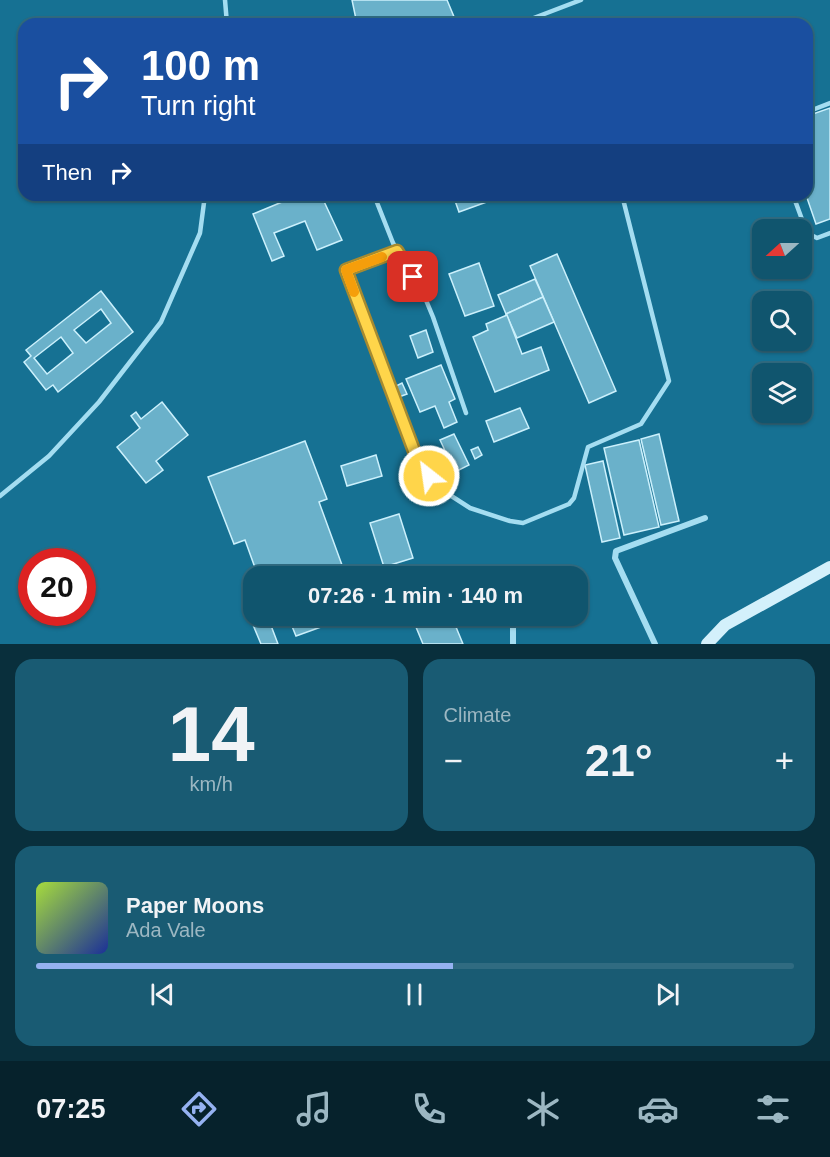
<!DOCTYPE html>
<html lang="en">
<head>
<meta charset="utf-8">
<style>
	body { margin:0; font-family:Helvetica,sans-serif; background:#195b73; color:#f1f3f6; height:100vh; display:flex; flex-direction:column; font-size:22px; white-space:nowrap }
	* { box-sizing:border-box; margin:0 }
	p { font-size:20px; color:#9cb7c2 }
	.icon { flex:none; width:33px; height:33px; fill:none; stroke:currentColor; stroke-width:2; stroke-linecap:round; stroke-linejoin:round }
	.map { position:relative; height:644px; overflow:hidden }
	.details { display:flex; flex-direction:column; gap:15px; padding:15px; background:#092f3c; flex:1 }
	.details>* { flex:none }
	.hud { position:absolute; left:18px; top:18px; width:795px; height:183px; border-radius:18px; box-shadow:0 2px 4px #0004,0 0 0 2px #306b81; background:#1a4fa0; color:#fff; overflow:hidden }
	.needle { width:39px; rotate:249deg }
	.buttons { position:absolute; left:752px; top:219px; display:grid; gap:12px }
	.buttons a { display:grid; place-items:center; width:60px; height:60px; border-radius:12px; background:#10556e; box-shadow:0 2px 4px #0004,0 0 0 2px #306b81; font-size:30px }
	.speed { position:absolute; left:18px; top:548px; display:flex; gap:12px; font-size:30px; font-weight:700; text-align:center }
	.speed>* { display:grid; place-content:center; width:78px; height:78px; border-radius:50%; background:#10556e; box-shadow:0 2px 4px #0004,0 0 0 2px #306b81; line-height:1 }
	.speed .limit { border:9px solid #d22; background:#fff; color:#111 }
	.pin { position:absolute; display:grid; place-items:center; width:51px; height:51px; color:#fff; margin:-26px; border-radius:12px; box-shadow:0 3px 9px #0006 }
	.me { position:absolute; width:66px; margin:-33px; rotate:330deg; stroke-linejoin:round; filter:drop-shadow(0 0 4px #0008) }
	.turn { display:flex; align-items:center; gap:21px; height:126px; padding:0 24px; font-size:27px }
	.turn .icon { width:78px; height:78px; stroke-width:2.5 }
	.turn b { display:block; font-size:42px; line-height:51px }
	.then { display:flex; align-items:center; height:57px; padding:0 24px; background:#0003; gap:12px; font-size:22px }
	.big { font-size:45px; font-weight:600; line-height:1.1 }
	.details .widget { flex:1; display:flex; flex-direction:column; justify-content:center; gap:9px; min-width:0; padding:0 21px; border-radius:18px; background:#195b73 }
	.details .dial { align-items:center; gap:0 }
	.dial b { font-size:78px; line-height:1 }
	.song { display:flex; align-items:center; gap:18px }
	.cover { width:72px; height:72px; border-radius:9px; background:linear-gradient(135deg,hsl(80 70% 55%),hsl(230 70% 35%)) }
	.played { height:6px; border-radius:3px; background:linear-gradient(90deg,#95b2f1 55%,#306b81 55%) }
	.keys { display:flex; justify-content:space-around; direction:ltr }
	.heat { display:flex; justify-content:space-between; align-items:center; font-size:33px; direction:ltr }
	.details .tiles { flex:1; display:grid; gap:15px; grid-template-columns:1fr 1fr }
	.widget:last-child { grid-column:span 2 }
	.trip { position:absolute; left:243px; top:566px; width:345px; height:60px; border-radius:18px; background:#10556e; box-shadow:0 2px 4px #0004,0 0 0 2px #306b81; font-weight:600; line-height:60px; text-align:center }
	.menu { display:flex; height:96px; justify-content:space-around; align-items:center; background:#06222c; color:#9cb7c2 }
	.menu .icon { width:42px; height:42px }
	.menu .current { color:#95b2f1 }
	.menu b { font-size:27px; color:#f1f3f6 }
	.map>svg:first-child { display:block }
	.building { fill:#6ab1ca; stroke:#cbf0fc; stroke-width:1.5; fill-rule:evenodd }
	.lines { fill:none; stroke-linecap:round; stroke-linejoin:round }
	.lane { stroke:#a4ddf1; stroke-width:4.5 }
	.street { stroke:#a4ddf1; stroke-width:6 }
	.secondary { stroke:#d3f0fb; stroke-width:12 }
	.route-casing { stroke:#a68a30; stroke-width:15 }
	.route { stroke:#ffd54a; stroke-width:10 }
	.slow { stroke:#f59e0b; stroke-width:10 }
</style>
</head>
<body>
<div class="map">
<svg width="830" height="644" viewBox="0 0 830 644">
	<rect width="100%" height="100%" fill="#167193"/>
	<g class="building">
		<polygon points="352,0 447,0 457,24 357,24"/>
		<polygon points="830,108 830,219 816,224 806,195 807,116"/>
		<polygon points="280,195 321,195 342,240 317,250 305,221 274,233 284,256 272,261 253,214 282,202"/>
		<polygon points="453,195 506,195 459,212"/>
		<polygon points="557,254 616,391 589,403 530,266"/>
		<polygon points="479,263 494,306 465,316 449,274"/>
		<polygon points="535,279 543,297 506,314 498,295"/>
		<path d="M101,291L133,332L58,392L53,385L46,390L24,362L31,356L26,350ZM101,309L111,323L86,343L74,330ZM61,337L73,353L47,374L34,358Z"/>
		<polygon points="543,297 554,322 517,338 506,314"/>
		<polygon points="507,315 522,354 541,347 549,370 495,392 473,337 488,330 486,324"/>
		<polygon points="426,330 433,352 418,358 410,336"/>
		<polygon points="441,365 455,399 449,402 457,422 444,428 435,406 420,412 406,379"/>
		<polygon points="402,383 407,394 396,398 392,388"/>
		<polygon points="162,402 188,435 156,461 163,470 146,483 117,447 140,428 131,416 136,412 141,419"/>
		<polygon points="520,408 529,428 494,442 486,421"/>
		<polygon points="454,434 469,465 455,472 440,440"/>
		<polygon points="659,434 679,521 661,525 641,439"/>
		<polygon points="639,440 659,527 624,535 604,448"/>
		<polygon points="305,441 327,499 319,502 346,576 258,576 245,540 234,544 208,477"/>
		<polygon points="478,447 482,455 475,459 471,450"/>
		<polygon points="376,455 382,476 347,486 341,466"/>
		<polygon points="603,461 620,538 602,542 585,465"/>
		<polygon points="399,514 413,558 384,567 370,523"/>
		<polygon points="267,615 278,644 261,644 251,620"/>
		<polygon points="300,615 317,615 321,627 296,636 289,619"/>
		<polygon points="326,615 358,615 358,617 330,627"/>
		<polygon points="411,615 451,615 463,644 423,644"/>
	</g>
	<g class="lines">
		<g class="lane">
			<polyline points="225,0 227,24"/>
			<polyline points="518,24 581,0"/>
			<polyline points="807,112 830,103"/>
			<polyline points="374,195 393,243 423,293 433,317 466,413"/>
			<polyline points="793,195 807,233 817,238 830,233"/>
			<polyline points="397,251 346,270 419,464 439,488 470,508 510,521 523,523 569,504 574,498 588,447 641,424 669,381 622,195"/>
			<polyline points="0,496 49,456 99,402 161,322 200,233 205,195"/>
		</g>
		<g class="street">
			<polyline points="513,644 513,615"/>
			<polyline points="655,644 615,558 616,551 705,518"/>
		</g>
		<polyline class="secondary" points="707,644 725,625 830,567"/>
	</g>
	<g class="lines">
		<defs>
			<polyline id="route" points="413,277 397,251 346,270 419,464 429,476"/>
		</defs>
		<use href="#route" class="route-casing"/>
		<use href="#route" class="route"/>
		<polyline class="slow" points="354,292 346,270 382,257"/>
	</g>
</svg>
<div class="buttons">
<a><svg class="needle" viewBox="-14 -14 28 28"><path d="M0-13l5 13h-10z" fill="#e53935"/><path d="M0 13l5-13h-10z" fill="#9cb7c2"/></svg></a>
<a><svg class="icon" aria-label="search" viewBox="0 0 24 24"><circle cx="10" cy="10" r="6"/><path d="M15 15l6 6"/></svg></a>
<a><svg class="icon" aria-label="layers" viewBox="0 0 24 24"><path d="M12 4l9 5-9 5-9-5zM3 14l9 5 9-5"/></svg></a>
</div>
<div class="speed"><div class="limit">20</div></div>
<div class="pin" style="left:413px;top:277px;background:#d93025"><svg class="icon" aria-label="arrive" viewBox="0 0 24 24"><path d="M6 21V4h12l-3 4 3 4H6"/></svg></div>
<svg class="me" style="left:429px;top:476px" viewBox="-20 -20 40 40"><circle r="17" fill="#ffd54a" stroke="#fff" stroke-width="3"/><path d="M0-11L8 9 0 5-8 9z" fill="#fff"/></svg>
<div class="trip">07:26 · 1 min · 140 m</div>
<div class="hud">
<div class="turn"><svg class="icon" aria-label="right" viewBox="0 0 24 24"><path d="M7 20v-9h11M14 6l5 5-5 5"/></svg><div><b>100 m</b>Turn right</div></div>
<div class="then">Then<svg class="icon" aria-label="right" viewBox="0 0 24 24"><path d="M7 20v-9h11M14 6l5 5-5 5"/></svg></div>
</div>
</div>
<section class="details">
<div class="tiles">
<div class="widget dial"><b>14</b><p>km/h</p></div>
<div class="widget"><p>Climate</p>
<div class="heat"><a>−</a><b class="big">21°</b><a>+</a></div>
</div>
<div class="widget">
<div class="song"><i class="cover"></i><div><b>Paper Moons</b><p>Ada Vale</p></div></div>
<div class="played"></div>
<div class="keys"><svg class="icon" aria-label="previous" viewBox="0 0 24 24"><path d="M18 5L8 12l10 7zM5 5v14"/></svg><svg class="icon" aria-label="pause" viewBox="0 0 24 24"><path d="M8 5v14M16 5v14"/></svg><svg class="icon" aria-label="next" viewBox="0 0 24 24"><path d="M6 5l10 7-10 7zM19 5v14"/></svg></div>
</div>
</div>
</section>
<nav class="menu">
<b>07:25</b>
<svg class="icon current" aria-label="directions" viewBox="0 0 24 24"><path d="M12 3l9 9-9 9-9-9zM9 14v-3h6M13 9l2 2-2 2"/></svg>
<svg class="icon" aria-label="music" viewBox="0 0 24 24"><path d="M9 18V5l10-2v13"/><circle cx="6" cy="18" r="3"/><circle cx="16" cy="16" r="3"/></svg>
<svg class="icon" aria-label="phone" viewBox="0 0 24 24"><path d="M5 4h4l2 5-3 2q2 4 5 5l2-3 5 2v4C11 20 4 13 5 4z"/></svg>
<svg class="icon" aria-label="climate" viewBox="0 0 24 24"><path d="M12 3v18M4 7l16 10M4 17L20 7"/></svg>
<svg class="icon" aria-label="car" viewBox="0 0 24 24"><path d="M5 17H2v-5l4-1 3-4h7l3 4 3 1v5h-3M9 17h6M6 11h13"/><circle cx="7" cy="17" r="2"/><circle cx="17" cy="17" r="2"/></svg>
<svg class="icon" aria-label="filters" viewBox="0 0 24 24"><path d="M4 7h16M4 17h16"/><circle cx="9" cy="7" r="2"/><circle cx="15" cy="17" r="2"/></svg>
</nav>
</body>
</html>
